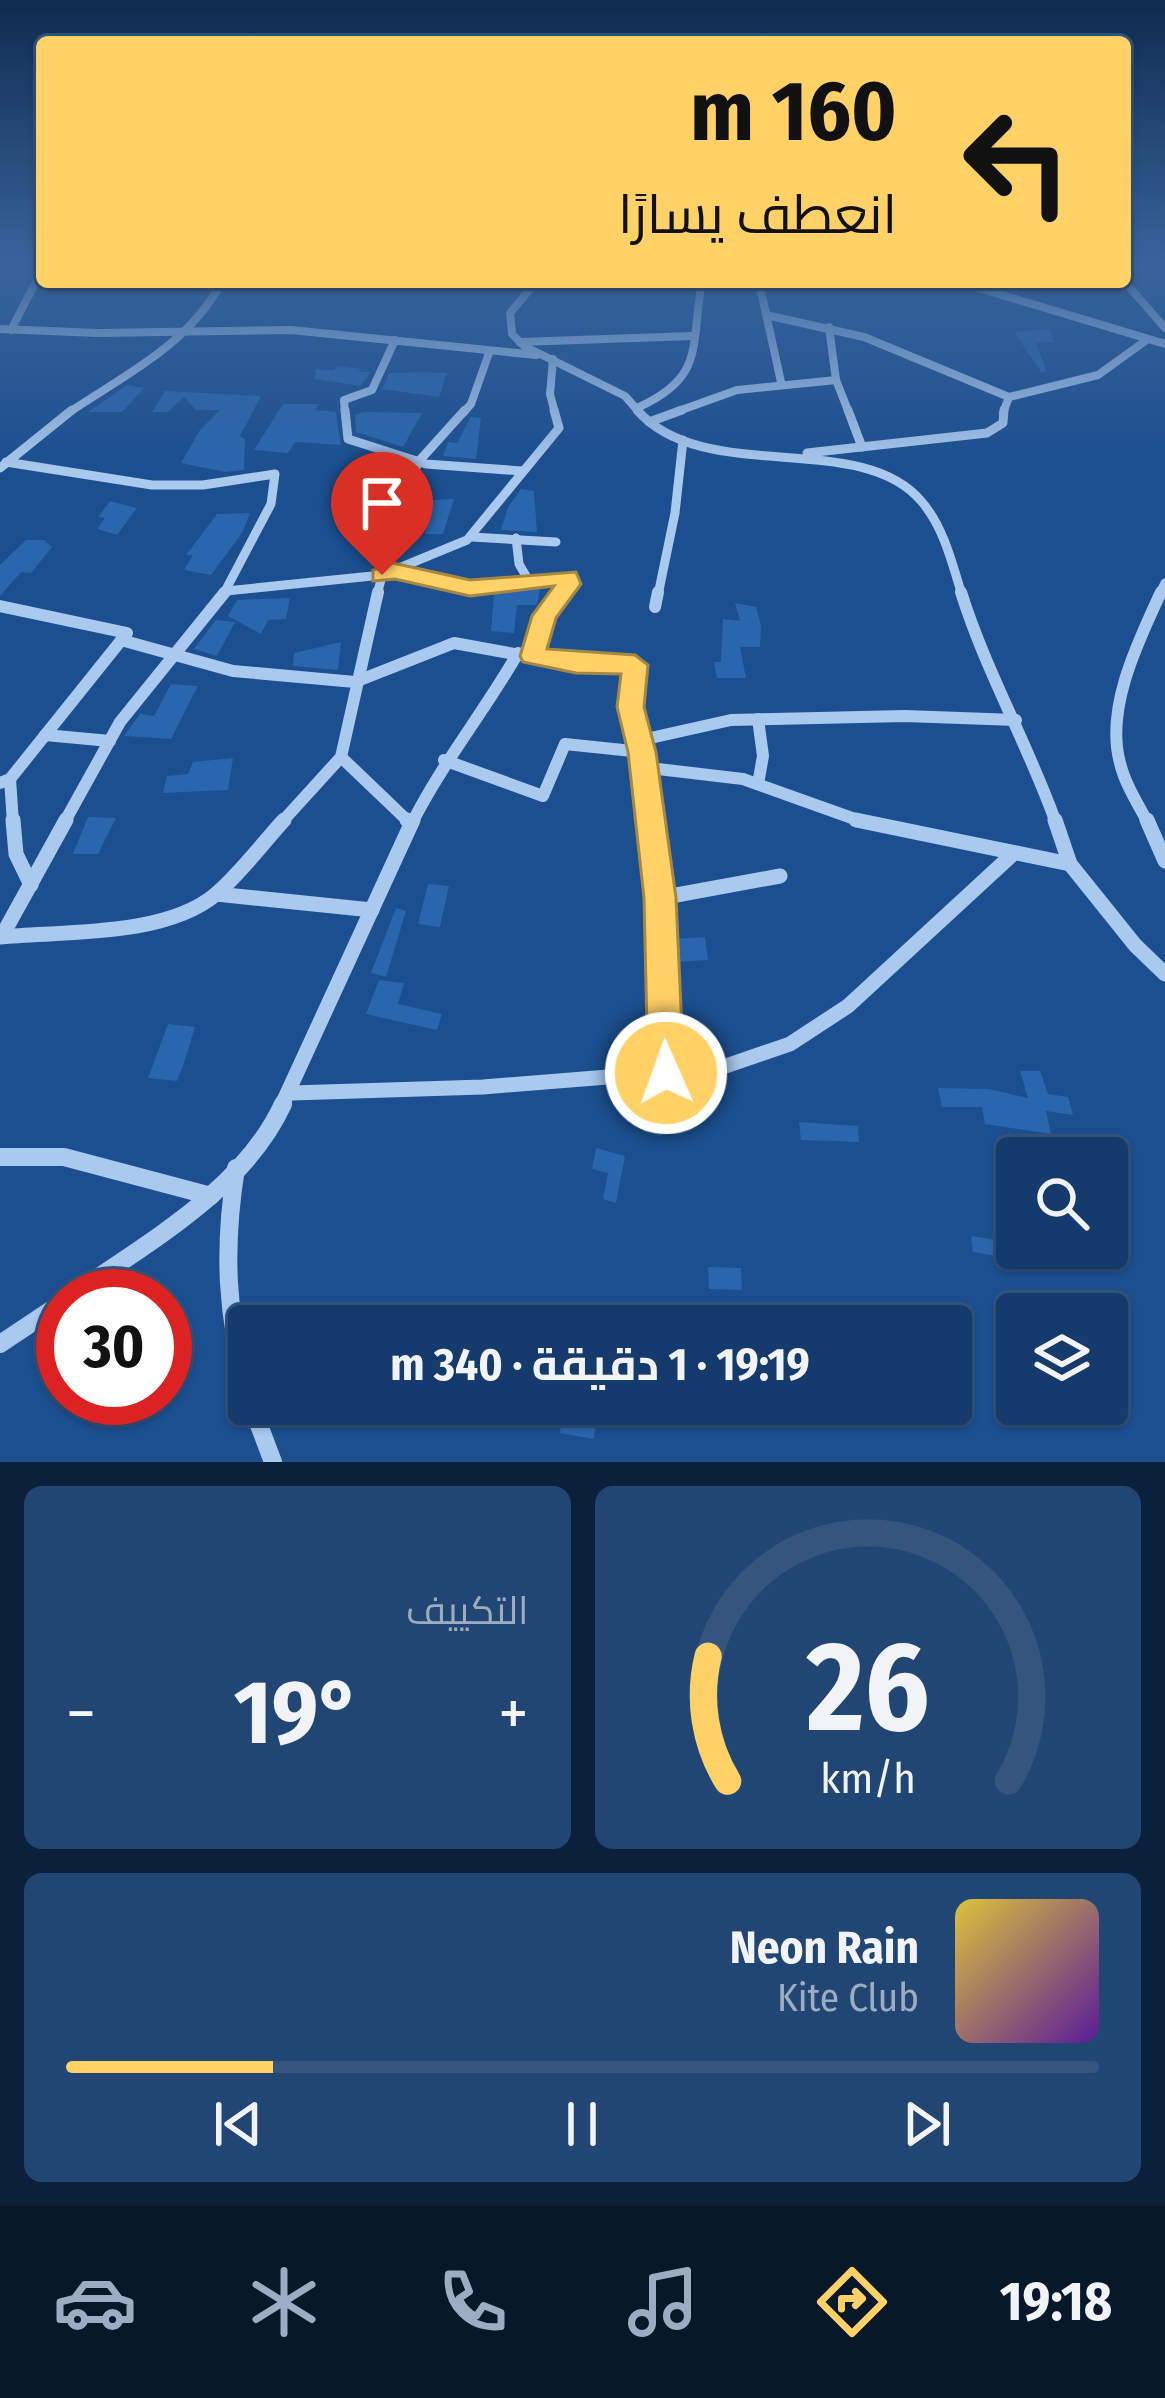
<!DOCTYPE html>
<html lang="ar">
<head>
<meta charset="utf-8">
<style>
	body { margin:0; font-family:"Fira Sans Condensed",Cairo,sans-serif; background:#214673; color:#f1f3f6; direction:rtl; height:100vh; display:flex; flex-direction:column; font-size:45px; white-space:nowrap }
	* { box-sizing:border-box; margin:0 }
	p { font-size:39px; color:#9dadc1 }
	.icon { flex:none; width:66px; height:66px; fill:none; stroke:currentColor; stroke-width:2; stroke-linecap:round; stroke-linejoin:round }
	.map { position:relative; height:1462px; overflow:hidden; direction:ltr }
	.panel { display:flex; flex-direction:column; gap:24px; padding:24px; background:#0b203b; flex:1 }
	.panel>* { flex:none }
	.guide { position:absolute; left:36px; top:36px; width:1095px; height:252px; border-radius:12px; box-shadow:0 3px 9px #0004,0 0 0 3px #33557e; direction:rtl; background:#ffd166; color:#111; overflow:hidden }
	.fabs { position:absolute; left:996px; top:1137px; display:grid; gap:24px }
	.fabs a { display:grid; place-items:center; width:132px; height:132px; border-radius:12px; background:#143b6b; box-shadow:0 3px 9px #0004,0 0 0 3px #33557e; font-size:60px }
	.speed { position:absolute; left:36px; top:1269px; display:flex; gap:24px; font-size:60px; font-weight:700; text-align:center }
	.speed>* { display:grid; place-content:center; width:156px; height:156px; border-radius:50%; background:#143b6b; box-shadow:0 3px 9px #0004,0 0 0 3px #33557e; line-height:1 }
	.speed .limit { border:18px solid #d22; background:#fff; color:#111 }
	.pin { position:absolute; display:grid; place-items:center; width:102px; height:102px; color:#fff; margin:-123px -51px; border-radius:50% 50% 50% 0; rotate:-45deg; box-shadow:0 0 12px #0007 }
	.pin .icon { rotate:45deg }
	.me { position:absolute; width:132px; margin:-66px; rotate:358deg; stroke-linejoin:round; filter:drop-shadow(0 0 9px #0008) }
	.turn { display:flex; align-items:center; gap:42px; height:252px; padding:0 36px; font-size:54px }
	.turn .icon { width:156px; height:156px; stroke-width:2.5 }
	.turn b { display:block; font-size:84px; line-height:102px }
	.big { font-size:90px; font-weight:700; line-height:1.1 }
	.panel .widget { flex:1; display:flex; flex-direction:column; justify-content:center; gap:18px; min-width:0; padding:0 42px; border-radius:18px; background:#214673 }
	.panel .dial { align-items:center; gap:0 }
	.dial svg { height:312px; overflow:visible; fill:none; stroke:#33557e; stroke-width:7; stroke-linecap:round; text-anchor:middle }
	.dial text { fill:#f1f3f6; stroke:none }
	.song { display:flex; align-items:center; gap:36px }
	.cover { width:144px; height:144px; border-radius:18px; background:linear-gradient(135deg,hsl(50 70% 55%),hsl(270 70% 35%)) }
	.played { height:12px; border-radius:6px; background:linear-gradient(90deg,#ffd166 20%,#33557e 20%) }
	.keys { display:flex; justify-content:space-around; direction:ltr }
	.heat { display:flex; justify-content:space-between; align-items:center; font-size:66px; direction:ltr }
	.panel .tiles { flex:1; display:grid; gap:24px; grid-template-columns:1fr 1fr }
	.widget:last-child { grid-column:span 2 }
	.trip { position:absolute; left:228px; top:1305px; width:744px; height:120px; border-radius:12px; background:#143b6b; box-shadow:0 3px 9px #0004,0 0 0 3px #33557e; font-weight:700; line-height:120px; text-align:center; direction:rtl }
	.dock { display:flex; height:192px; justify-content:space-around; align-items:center; background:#08182b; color:#9dadc1 }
	.dock .icon { width:84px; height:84px }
	.dock .current { color:#ffd166 }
	.dock b { font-size:54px; color:#f1f3f6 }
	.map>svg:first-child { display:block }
	.building { fill:#2a66ad }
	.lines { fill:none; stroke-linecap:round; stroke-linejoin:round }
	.minor-far4 { stroke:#a9c9ee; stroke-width:8 }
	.minor-far3 { stroke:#a9c9ee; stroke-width:9 }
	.minor-far2 { stroke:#a9c9ee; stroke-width:12 }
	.minor-far1 { stroke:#a9c9ee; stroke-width:15 }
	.minor { stroke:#a9c9ee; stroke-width:18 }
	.route { fill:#ffd166; stroke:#a68842; stroke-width:3 }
</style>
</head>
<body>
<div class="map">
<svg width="1165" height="1462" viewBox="0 0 1165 1462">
	<rect width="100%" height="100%" fill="#1b4f8f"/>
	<g class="building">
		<polygon points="1049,328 1054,342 1036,343 1046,370 1042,373 1014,332"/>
		<polygon points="337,366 361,369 359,372 371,372 360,386 315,379 316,369 334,370"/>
		<polygon points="425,372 447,373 439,397 382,389 389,373"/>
		<polygon points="127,385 144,388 122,412 88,412"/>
		<polygon points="165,391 261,396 240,436 245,439 244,470 225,472 181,463 200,430 220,410 196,410 184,397 168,412 152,412"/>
		<polygon points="283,404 319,404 315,410 336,412 341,445 295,442 288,453 254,450"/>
		<polygon points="363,412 422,413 403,447 356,432 355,415"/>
		<polygon points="471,417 481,418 476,459 443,456 448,442 457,443"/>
		<polygon points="521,489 534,491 537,532 501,530 508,507"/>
		<polygon points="454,499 443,534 425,534 432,500"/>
		<polygon points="110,501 137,508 117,535 97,529 105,518 98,517"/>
		<polygon points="250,513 242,533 211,575 184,570 193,555 186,555 217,514"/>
		<polygon points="26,540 44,540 52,547 31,573 21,572 0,596 0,565"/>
		<polygon points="540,589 537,605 517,605 514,633 491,631 494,593"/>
		<polygon points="290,598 286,619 268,620 261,634 228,616 237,600"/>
		<polygon points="735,603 756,607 761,626 760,647 740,647 746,678 717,678 714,662 721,662 723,619 740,621"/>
		<polygon points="216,620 235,622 217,656 194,649"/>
		<polygon points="341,642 338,670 293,666 294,653"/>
		<polygon points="171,684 198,686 171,739 124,736 140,714 154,716"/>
		<polygon points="233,758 228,790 163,793 167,776 188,774 193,762"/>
		<polygon points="88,817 116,818 98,854 73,854"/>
		<polygon points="428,884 449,886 440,927 418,924"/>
		<polygon points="396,908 406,911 386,977 371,973"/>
		<polygon points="705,937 708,960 675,962 673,939"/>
		<polygon points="379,980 404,983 398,1004 442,1014 437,1030 366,1014"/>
		<polygon points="168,1024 195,1027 184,1063 177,1081 148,1078"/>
		<polygon points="1020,1071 1040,1071 1048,1094 1068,1097 1073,1115 1046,1111 1051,1134 985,1124 982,1107 942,1107 938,1088 989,1089 1028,1098"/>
		<polygon points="799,1122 858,1126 859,1142 801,1140"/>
		<polygon points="596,1148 625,1156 616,1203 603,1199 608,1173 592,1169"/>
		<polygon points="971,1236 1017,1243 1017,1259 973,1252"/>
		<polygon points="708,1267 741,1268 742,1290 709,1289"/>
		<polygon points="563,1409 596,1415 594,1439 560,1433"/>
	</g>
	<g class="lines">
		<g class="minor-far4">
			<polyline points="536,282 510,313 512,334 524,346 625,396 640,413"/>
			<polyline points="759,282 781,382"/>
			<polyline points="959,282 1165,344"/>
			<polyline points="1125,282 1165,328"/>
			<polyline points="766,315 864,337 1009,397"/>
			<polyline points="829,327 836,380 849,413"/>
			<polyline points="0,329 98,333 291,330 536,355"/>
			<polyline points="11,330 42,270"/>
			<polyline points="520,342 692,336"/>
			<polyline points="553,359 550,394 555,413"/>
			<path d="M637,408C706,377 690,347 702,282"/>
			<path d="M68,413C126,374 187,346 222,282"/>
			<polyline points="345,413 344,400 372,390 395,340"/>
			<polyline points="463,413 471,404 489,353"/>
			<polyline points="673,413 737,390 836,380"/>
			<polyline points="1003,413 1009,397 1098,375 1148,339"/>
		</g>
		<g class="minor-far3">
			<polyline points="345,410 348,439 426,464 522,471"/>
			<path d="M637,410C704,487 861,428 922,502C944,528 952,563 962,595"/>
			<polyline points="848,410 862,447"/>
			<polyline points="649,422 682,410"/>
			<polyline points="807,453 987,433 1003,423 1004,410"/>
			<polyline points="6,462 152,485 203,485 275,474 271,504 223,595"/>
			<polyline points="0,468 72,410"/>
			<polyline points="472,537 556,542"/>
			<polyline points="516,538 519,564 529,581"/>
			<polyline points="394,571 458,588 567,577 569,584 559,595"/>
			<polyline points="226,591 382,575 467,540 559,428 554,410"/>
			<polyline points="377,595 404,491 420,460 465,410"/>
			<polyline points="658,595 675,513 683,440"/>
			<polyline points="1159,595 1165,583"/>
		</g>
		<g class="minor-far2">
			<path d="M961,592C986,672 1028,744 1056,823"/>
			<polyline points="0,606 127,633 10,779 0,783"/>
			<polyline points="655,607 658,592"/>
			<path d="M121,640L233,671L355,682L454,643L565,663L635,665C629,718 644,769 651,823"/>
			<polyline points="532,656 547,609 562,592"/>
			<polyline points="758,719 763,756 758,784"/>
			<polyline points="45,735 110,741"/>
			<polyline points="637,741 731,720 905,716 1016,720"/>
			<polyline points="341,757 410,823"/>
			<polyline points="444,760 543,796 565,744 642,752"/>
			<polyline points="641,767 743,779 866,823"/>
			<polyline points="10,779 13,823"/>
			<polyline points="64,823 120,722 225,592"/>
			<polyline points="281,823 341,757 378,592"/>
			<path d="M412,823C443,762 484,712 518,653"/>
			<path d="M1148,823C1138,804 1125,784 1120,763C1105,708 1138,642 1161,592"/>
		</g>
		<g class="minor-far1">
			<polyline points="13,820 16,854 31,885"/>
			<polyline points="407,820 411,824"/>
			<polyline points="650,820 660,898 666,1073"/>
			<polyline points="856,820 1070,864"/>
			<polyline points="1055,820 1070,864 1135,945 1165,974"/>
			<polyline points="1147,820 1165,861"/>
			<polyline points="216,894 372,910"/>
			<polyline points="660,898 780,876"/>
			<polyline points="2,936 66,820"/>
			<path d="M0,937C64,931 164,937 215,895C240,874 262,844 284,820"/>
			<polyline points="292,1093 483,1087 720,1068 790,1044 848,1006 1014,853"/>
			<polyline points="281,1107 413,820"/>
		</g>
		<g class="minor">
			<polyline points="0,1157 64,1157 211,1196"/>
			<path d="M236,1168C223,1249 226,1318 249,1396"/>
			<path d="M71,1296C146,1243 243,1191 283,1104"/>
			<polyline points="0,1344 63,1302"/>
			<polyline points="251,1404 273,1462"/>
		</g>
	</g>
	<linearGradient id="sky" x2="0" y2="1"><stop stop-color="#0f2b4f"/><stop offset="0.56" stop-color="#39639b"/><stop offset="1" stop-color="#39639b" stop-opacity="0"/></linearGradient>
	<rect width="1165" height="471" fill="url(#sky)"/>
	<polygon class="route" points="393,563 470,580 576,572 581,584 556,618 547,649 635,655 648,665 644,707 656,752 676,898 684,1073 679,1086 666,1091 653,1086 648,1073 644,898 628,752 617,707 621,674 576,673 523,662 520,656 532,616 554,586 470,596 395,579 373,581 373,570"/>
</svg>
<div class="fabs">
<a><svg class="icon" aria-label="search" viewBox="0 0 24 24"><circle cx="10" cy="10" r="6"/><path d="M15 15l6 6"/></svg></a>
<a><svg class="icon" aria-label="layers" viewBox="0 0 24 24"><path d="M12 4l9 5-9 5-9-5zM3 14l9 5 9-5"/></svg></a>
</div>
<div class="speed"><div class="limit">30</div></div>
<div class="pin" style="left:382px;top:575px;background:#d93025"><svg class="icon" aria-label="arrive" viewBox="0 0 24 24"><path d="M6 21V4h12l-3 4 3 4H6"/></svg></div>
<svg class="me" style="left:666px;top:1073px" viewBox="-20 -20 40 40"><circle r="17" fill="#ffd166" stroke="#fff" stroke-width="3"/><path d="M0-11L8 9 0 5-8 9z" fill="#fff"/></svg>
<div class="trip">19:19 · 1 دقيقة · 340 m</div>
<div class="guide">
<div class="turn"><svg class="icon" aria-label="left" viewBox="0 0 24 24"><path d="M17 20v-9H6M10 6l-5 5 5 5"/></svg><div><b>160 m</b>انعطف يسارًا</div></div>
</div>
</div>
<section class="panel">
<div class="tiles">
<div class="widget dial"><svg viewBox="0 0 100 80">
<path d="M14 69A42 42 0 1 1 86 69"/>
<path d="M14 69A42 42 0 0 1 9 37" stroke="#ffd166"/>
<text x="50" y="56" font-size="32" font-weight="700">26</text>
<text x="50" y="72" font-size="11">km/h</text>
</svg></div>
<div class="widget"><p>التكييف</p>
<div class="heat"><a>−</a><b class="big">19°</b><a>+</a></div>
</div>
<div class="widget">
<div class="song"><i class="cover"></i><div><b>Neon Rain</b><p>Kite Club</p></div></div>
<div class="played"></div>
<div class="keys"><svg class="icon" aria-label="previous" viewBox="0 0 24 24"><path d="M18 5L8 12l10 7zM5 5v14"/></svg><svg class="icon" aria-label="pause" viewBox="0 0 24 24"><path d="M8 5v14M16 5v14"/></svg><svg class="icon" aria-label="next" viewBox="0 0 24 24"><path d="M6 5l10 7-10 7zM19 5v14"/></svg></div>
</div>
</div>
</section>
<nav class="dock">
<b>19:18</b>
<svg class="icon current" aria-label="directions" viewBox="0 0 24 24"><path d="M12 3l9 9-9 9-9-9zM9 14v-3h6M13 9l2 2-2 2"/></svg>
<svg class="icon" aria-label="music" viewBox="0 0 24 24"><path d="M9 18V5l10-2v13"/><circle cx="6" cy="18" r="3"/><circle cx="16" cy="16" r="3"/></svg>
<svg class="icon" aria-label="phone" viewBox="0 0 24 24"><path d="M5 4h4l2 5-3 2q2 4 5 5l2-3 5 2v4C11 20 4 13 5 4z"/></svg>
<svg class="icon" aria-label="climate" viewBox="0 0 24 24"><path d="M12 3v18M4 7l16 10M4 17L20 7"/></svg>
<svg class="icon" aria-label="car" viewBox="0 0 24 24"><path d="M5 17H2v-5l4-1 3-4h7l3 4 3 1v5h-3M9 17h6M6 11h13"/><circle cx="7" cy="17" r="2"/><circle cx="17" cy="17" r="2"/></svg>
</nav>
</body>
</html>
